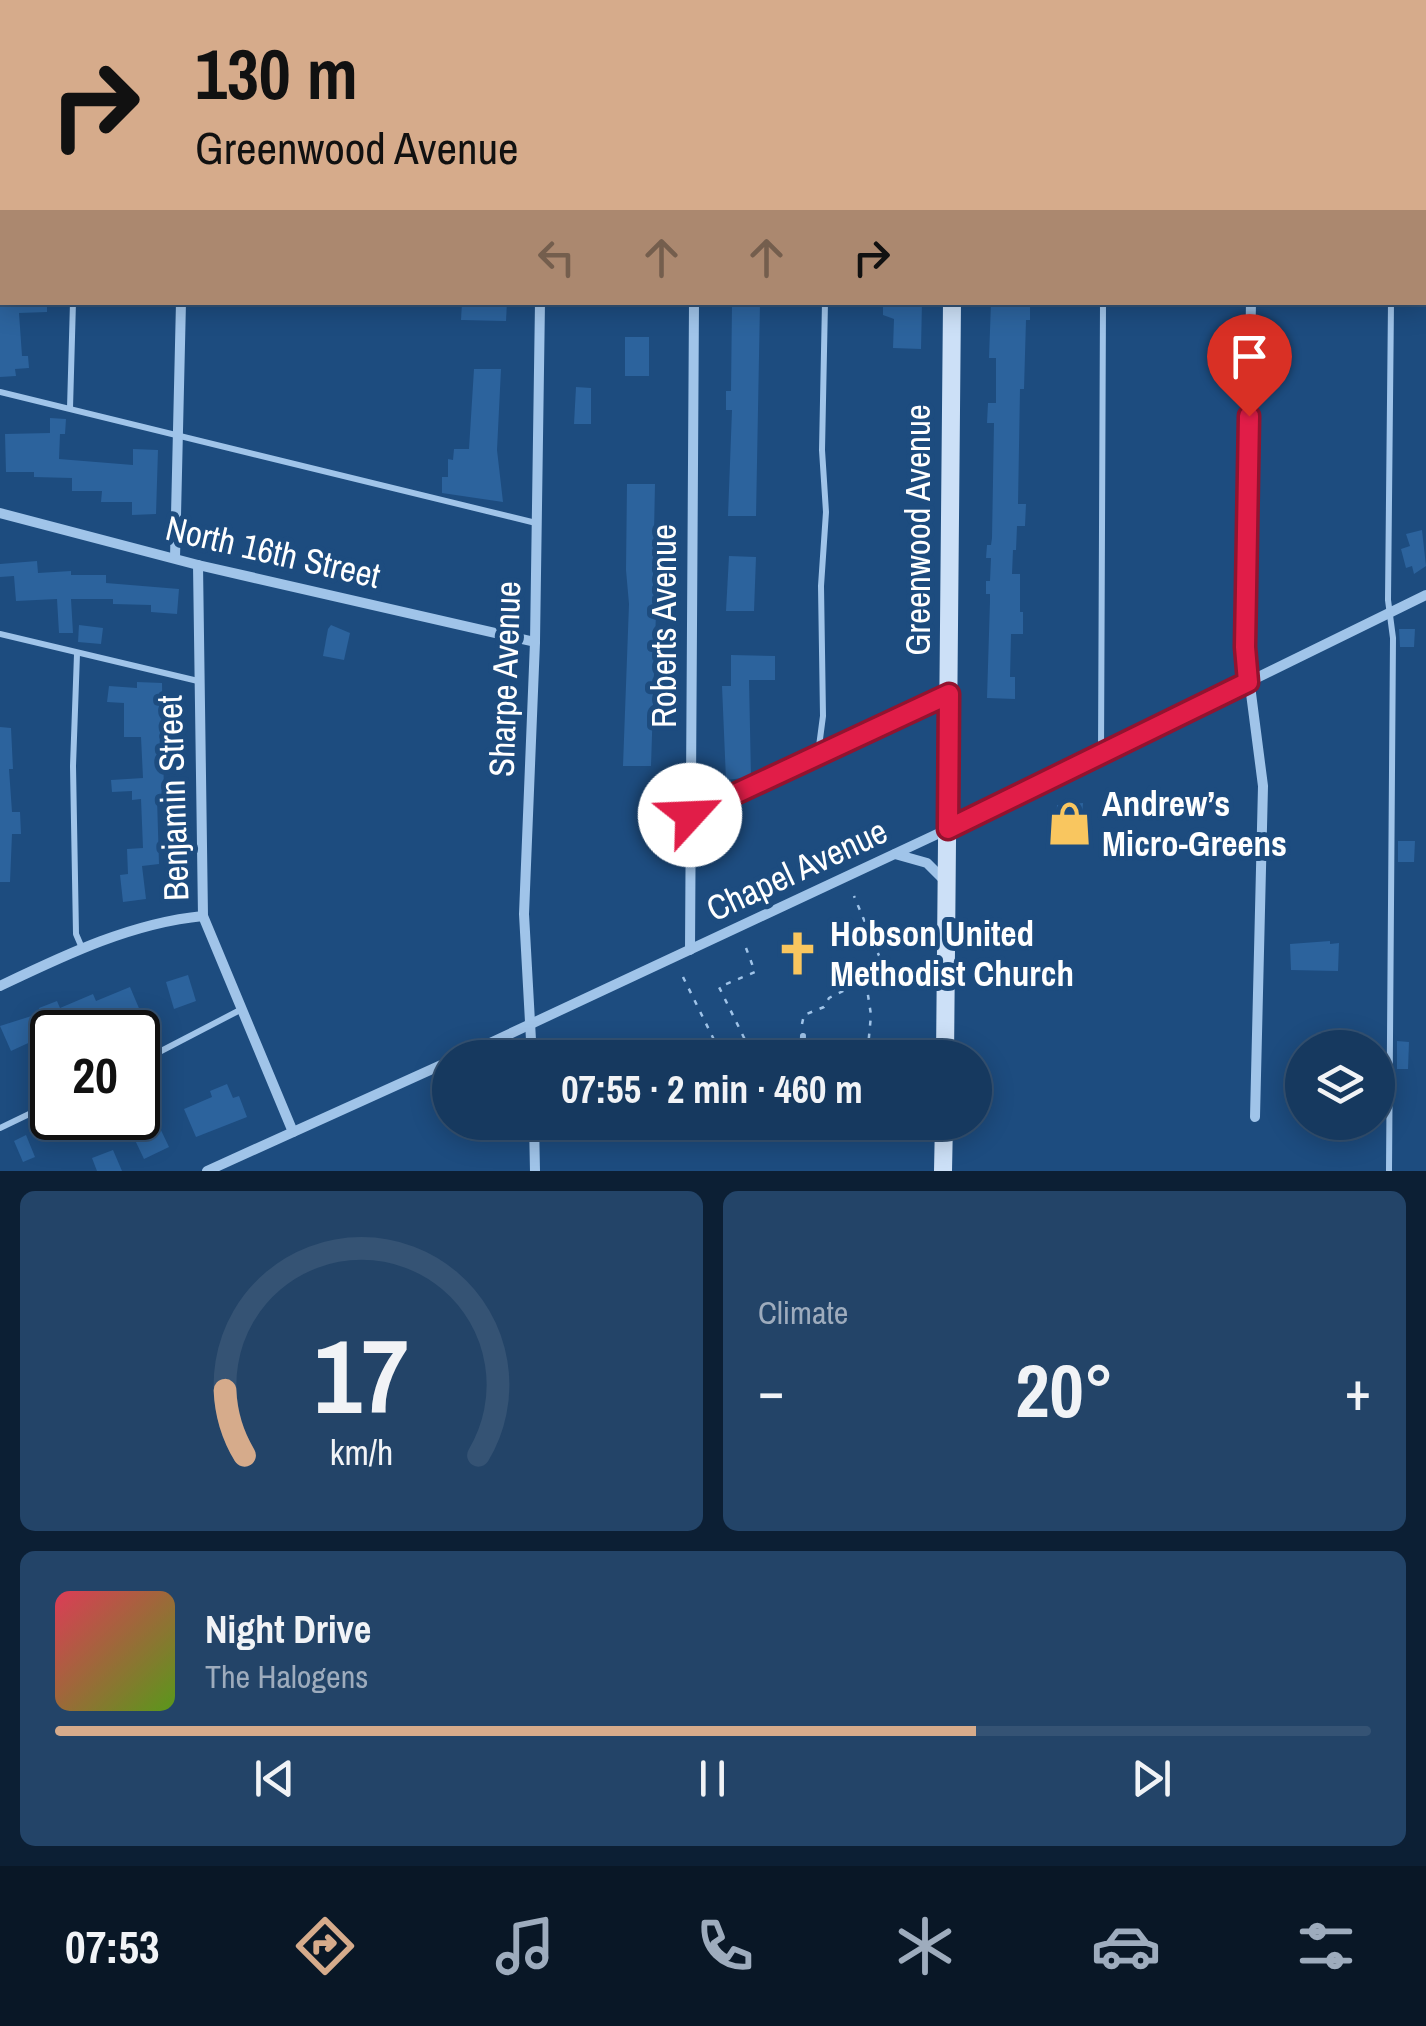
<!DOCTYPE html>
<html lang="en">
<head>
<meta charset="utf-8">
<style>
	body { margin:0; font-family:"Archivo Narrow",sans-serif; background:#234468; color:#f1f3f6; height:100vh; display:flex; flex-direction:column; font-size:38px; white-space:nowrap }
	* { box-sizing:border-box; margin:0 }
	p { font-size:32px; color:#9eacbd }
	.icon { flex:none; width:55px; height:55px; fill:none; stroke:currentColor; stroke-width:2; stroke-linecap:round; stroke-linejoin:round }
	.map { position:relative; height:1171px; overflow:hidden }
	.panel { display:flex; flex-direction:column; gap:20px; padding:20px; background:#0c1f34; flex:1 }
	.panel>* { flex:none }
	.hud { position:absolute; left:0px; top:0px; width:1428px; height:305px; box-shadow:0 5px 25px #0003,0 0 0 2px #355374; background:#d6ab8b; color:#111; overflow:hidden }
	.fabs { position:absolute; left:1285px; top:1030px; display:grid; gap:20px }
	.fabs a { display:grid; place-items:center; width:110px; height:110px; border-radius:50%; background:#16395f; box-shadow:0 5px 25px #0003,0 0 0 2px #355374; font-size:50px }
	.speed { position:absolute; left:30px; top:1010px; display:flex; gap:20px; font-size:50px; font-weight:700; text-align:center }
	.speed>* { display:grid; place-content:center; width:130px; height:130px; border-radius:50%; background:#16395f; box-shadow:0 5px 25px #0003,0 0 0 2px #355374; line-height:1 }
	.speed .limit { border:5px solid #111; border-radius:15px; background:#fff; color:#111 }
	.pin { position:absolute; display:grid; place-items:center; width:85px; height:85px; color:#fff; margin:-102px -42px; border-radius:50% 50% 50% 0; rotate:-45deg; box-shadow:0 0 10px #0007 }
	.pin .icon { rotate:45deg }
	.me { position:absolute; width:110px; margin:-55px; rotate:65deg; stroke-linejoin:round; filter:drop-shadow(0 0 8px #0008) }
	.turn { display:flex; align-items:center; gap:35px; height:210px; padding:0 30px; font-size:45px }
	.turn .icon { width:130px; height:130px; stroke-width:2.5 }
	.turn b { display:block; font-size:70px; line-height:85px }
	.lanes { display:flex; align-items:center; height:95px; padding:0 30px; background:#0003; justify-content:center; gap:50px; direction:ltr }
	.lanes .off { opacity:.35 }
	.big { font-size:75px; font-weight:700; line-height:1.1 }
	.panel .card { flex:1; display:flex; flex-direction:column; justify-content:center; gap:15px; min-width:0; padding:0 35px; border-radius:15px; background:#234468 }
	.panel .dial { align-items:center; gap:0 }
	.dial svg { height:260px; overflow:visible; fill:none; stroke:#355374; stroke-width:7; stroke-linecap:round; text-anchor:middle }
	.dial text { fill:#f1f3f6; stroke:none }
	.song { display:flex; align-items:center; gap:30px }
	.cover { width:120px; height:120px; border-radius:15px; background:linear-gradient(135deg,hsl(350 70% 55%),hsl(90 70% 35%)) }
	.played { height:10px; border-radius:5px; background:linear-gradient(90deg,#d6ab8b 70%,#355374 70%) }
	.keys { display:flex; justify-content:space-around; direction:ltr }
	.heat { display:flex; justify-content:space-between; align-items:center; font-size:55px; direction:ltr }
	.panel .tiles { flex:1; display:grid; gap:20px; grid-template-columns:1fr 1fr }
	.card:last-child { grid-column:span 2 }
	.trip { position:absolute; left:432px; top:1040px; width:560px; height:100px; border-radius:50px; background:#16395f; box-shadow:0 5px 25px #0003,0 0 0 2px #355374; font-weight:700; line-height:100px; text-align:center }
	.tab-bar { display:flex; height:160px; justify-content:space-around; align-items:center; background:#091726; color:#9eacbd }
	.tab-bar .icon { width:70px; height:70px }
	.tab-bar .selected { color:#d6ab8b }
	.tab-bar b { font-size:45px; color:#f1f3f6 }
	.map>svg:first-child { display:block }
	.building { fill:#2c639d }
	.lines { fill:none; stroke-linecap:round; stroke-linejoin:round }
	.path { stroke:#a0c4e9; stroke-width:2.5; stroke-dasharray:5 8; stroke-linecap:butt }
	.lane { stroke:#a0c4e9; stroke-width:6 }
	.street { stroke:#a0c4e9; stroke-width:10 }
	.secondary { stroke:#cce0f7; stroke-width:18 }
	.route-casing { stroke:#92132f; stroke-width:25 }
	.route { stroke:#e11d48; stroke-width:18 }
	.labels { text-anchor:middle; stroke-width:10; stroke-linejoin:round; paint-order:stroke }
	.street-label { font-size:35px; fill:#fff; stroke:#1d4c7f }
	.poi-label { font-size:35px; font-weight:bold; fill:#fff; stroke:#1d4c7f; text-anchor:start }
</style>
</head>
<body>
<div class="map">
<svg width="1426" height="1171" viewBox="0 0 1426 1171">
	<rect width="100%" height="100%" fill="#1d4c7f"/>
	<g class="building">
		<polygon points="0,302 47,302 47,312 19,313 22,356 28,356 29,368 15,369 16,376 0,377"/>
		<polygon points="462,302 507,302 506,321 461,320"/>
		<polygon points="883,302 922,302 921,349 893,348 894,319 883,315"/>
		<polygon points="991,302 1030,302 1030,320 1026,320 1024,389 1020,389 1018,504 1026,504 1025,526 1017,526 1016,550 1013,550 1012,574 1020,574 1020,612 1023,612 1023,634 1011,634 1010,677 1015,677 1015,699 987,698 990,601 990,594 986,594 986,581 990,581 991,558 986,558 987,545 991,545 992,538 994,423 987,423 988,403 996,403 996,358 989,358"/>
		<polygon points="732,303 760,303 756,516 728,516 732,410 726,410 726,391 731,391"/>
		<rect x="625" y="337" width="24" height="39"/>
		<polygon points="474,369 501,369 497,450 503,502 442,493 442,477 448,477 448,459 453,460 454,449 469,449"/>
		<polygon points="576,387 591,388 591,424 574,424"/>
		<polygon points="50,418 66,419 65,434 60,434 59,459 133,465 133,449 158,450 156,514 132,515 132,502 101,502 102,491 72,491 72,478 34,477 34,472 6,472 5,434 50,433"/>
		<polygon points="627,484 655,484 653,580 656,612 651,766 623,766 629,604 626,570"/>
		<polygon points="1422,530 1426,566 1414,574 1412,566 1406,568 1401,549 1410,546 1406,534"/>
		<polygon points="729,556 756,557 754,611 726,611"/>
		<polygon points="37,561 38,573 71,571 71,575 106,575 106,583 179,589 177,614 151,612 151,605 113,604 113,599 71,599 73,633 59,633 57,599 16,601 14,576 0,577 0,564"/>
		<polygon points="79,625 103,628 101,644 78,642"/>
		<polygon points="331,625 350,633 344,660 323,656 328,629"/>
		<polygon points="1399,629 1415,629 1414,647 1400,647"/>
		<polygon points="731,655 775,656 775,680 749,680 751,777 726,780 722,686 731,686"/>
		<polygon points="137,682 162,683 164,798 157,798 159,864 142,866 146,899 123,902 120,875 128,874 127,849 143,848 141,799 132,800 132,791 112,792 111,780 143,778 141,737 124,737 124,703 107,702 109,686 137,688"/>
		<polygon points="0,727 11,728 13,769 9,769 12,812 20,812 21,834 12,834 10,882 0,882"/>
		<polygon points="1083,803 1080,843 1055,844 1057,805"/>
		<polygon points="1398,841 1415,841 1414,862 1398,862"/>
		<polygon points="1330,941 1330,944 1339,943 1338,971 1291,970 1290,944"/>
		<polygon points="188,975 196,1001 174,1009 166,982"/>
		<polygon points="130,987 141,1013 98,1032 52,1032 11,1051 0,1026 41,1013 39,1008 57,1001 60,1008 93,994 96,1001"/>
		<polygon points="1397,1041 1409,1042 1408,1069 1397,1069"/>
		<polygon points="227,1084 233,1098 239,1096 247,1117 196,1137 184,1109 212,1097 210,1091"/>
		<polygon points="159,1126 169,1147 144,1159 134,1138"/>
		<polygon points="26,1135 35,1157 23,1162 14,1141"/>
		<polygon points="113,1150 122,1171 97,1171 92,1158"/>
	</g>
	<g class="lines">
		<g class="path">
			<polyline points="746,948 755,972 719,987 754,1058"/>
			<polyline points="683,977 723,1058"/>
			<polyline points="866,982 871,1015 867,1058"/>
			<polyline points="802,1024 804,1015 824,1007 829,998 885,970 854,896"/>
			<polyline points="812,1122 817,1126 926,1125"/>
		</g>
		<g class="lane">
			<polyline points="456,2 457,0"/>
			<polyline points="698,2 698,0"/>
			<polyline points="1130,2 1130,0"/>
			<polyline points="1401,2 1401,0"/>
			<polyline points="0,26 2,26"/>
			<polyline points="0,392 536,523"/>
			<polyline points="70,408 73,302"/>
			<polyline points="0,634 198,681"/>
			<polyline points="77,654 73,766 76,934 82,948"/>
			<polyline points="818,754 823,716 821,586 826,512 822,450 825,302"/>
			<polyline points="1101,754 1103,302"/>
			<polyline points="692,814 944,697"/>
			<polyline points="802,1058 803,1036"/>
			<polyline points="138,1063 242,1009"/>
			<polyline points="0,1128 52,1103"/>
			<polyline points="1389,1171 1393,638 1388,600 1391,302"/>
		</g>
		<g class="street">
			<polyline points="184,0 184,2"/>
			<polyline points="391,0 401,2"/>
			<polyline points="568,2 568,0"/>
			<polyline points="1269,2 1269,0"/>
			<polyline points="1425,206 1426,206"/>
			<polyline points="1251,302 1245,647 1263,786 1255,1117"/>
			<polyline points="0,513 198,565 535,642"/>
			<polyline points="175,558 181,302"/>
			<polyline points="198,565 203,916 293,1132"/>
			<polyline points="895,854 927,863 944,880"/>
			<polyline points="690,950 694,302"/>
			<path d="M0,986C65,955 131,923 203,916"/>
			<polyline points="458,1058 948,829 1426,595"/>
			<polyline points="532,1058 524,914 535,642 540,302"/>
			<polyline points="534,1122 535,1171"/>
			<polyline points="207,1171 450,1061"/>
		</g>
		<g class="secondary">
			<polyline points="984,2 985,0"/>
			<polyline points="945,1058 952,302"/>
			<polyline points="943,1171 944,1122"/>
		</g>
	</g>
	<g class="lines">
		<defs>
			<polyline id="route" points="690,815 949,694 948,829 1248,682 1245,647 1249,416"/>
		</defs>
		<use href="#route" class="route-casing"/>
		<use href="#route" class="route"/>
	</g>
	<defs>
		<symbol id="shop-bare" viewBox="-9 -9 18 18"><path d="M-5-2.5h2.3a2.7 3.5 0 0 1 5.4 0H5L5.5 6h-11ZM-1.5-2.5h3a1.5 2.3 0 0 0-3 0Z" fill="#f9c65f" stroke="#1d4c7f" stroke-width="2.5" paint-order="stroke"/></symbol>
		<symbol id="church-bare" viewBox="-9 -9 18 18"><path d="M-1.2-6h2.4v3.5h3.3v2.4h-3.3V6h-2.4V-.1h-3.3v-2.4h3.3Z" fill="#f9c65f" stroke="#1d4c7f" stroke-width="2.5" paint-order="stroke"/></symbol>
	</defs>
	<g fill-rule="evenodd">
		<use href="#shop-bare" x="1038" y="792" width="63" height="63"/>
		<use href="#church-bare" x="766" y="922" width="63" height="63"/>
	</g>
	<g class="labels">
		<g class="street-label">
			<text transform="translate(918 530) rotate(-90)" y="12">Greenwood Avenue</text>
			<text transform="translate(273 552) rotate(13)" y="12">North 16th Street</text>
			<text transform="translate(664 626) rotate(-90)" y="12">Roberts Avenue</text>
			<text transform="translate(505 679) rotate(-88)" y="12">Sharpe Avenue</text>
			<text transform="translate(173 798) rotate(-92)" y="12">Benjamin Street</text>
			<text transform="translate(797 870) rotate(-25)" y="12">Chapel Avenue</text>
		</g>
		<g class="poi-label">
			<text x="1102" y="816">Andrew’s<tspan x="1102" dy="40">Micro-Greens</tspan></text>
			<text x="830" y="946">Hobson United<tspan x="830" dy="40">Methodist Church</tspan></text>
		</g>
	</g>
</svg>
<div class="fabs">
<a><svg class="icon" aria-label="layers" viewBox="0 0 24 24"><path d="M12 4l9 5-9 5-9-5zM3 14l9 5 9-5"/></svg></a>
</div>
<div class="speed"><div class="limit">20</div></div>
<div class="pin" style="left:1249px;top:416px;background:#d93025"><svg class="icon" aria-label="arrive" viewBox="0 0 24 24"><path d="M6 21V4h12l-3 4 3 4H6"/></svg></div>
<svg class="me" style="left:690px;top:815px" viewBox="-20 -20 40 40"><circle r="19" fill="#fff"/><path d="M0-13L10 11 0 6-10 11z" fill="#e11d48"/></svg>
<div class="trip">07:55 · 2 min · 460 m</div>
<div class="hud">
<div class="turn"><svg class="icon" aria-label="right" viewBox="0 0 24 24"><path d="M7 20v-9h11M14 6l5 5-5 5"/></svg><div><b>130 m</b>Greenwood Avenue</div></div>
<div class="lanes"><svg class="icon off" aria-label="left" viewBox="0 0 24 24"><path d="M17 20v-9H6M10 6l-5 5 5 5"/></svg><svg class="icon off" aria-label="ahead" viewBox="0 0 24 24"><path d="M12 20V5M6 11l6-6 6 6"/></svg><svg class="icon off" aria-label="ahead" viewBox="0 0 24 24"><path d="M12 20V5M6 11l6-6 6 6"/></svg><svg class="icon" aria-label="right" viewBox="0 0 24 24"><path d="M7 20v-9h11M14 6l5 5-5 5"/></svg></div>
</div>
</div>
<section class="panel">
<div class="tiles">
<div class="card dial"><svg viewBox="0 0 100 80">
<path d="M14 69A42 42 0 1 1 86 69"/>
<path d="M14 69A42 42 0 0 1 8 49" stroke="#d6ab8b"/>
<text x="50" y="56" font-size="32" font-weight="700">17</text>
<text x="50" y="72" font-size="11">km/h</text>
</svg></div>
<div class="card"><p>Climate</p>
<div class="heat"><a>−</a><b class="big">20°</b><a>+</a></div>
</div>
<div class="card">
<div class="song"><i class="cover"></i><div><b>Night Drive</b><p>The Halogens</p></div></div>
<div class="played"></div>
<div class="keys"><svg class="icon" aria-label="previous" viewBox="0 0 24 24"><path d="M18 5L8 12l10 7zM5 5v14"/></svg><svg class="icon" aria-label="pause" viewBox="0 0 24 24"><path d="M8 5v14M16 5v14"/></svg><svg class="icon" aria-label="next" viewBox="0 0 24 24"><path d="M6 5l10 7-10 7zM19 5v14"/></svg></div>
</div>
</div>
</section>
<nav class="tab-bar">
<b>07:53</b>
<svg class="icon selected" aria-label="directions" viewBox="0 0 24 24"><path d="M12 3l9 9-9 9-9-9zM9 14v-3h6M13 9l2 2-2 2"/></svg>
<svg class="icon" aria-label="music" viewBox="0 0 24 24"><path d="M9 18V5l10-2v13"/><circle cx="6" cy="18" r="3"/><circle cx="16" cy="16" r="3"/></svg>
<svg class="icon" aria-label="phone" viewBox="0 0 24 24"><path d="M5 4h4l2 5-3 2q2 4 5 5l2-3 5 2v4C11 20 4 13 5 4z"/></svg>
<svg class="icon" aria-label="climate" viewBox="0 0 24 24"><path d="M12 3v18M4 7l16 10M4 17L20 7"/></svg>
<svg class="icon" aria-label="car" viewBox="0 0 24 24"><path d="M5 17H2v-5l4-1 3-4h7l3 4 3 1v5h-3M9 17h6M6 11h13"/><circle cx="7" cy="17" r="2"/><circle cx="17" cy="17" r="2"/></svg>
<svg class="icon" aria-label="filters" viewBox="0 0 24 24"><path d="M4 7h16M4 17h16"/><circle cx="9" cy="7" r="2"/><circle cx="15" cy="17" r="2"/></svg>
</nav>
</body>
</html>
